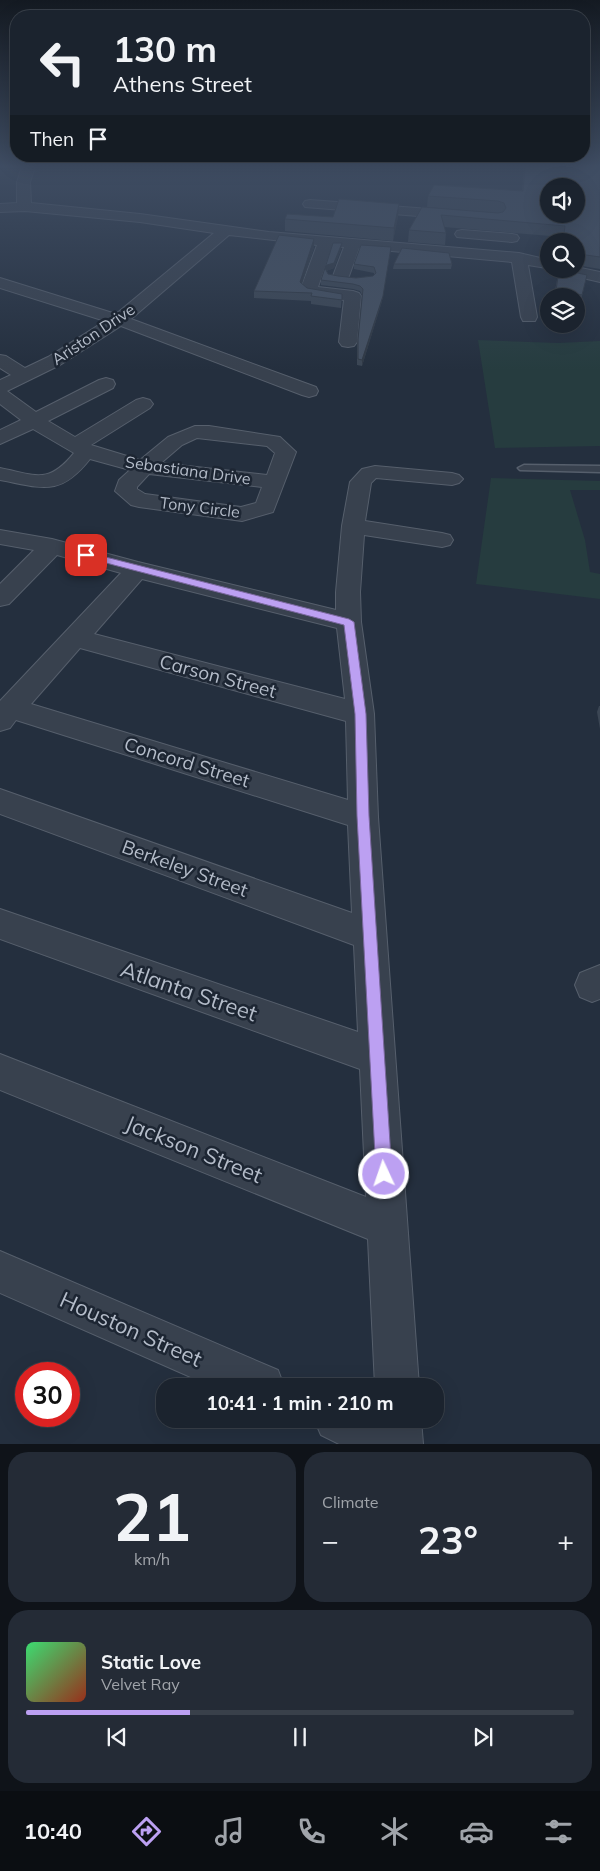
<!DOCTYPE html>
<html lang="en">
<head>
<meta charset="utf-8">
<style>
	body { margin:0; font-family:Mulish,sans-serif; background:#242b36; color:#f1f3f6; height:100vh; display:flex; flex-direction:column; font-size:19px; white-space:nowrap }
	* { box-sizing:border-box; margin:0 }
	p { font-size:16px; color:#a0a4aa }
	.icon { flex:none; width:28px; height:28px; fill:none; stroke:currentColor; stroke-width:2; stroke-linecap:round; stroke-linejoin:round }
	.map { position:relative; height:1444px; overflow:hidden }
	.details { display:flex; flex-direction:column; gap:8px; padding:8px; background:#0f1319; flex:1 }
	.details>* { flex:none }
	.top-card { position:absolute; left:10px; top:10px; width:580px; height:152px; border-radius:20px; box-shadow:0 5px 20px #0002,0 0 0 1px #39404a; background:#1b232e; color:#f1f3f6; overflow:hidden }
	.tools { position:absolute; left:540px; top:178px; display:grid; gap:10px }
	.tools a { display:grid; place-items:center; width:45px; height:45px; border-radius:50%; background:#1b232e; box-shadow:0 5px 20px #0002,0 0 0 1px #39404a; font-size:25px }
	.speed { position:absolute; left:15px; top:1362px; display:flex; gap:10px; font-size:25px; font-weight:700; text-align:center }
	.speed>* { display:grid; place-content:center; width:65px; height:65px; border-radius:50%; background:#1b232e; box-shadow:0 5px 20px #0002,0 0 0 1px #39404a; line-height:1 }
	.speed .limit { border:8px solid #d22; background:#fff; color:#111 }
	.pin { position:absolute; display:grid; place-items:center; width:42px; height:42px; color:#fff; margin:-21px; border-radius:10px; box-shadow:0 2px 8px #0006 }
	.me { position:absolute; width:55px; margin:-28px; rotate:357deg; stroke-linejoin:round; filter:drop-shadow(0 0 4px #0008) }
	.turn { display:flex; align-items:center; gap:18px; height:105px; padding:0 20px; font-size:22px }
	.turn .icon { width:65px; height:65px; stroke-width:2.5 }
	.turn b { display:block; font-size:35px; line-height:42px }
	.then { display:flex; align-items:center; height:48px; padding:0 20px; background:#0003; gap:10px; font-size:19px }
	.big { font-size:38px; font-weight:700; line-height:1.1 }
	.details .widget { flex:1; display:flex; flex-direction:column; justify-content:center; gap:8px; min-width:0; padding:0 18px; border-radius:20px; background:#242b36 }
	.details .dial { align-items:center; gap:0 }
	.dial b { font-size:65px; line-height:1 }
	.song { display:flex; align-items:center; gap:15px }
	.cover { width:60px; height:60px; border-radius:8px; background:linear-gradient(135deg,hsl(140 70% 55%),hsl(10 70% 35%)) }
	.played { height:5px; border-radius:2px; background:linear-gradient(90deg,#bca0f2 30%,#39404a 30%) }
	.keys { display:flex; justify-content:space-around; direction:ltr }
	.heat { display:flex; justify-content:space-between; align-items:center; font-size:28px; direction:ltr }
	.details .tiles { flex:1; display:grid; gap:8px; grid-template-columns:1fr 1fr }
	.widget:last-child { grid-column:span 2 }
	.trip { position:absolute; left:156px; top:1378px; width:288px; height:50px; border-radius:20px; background:#1b232e; box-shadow:0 5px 20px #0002,0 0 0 1px #39404a; font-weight:700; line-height:50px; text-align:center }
	.menu { display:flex; height:80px; justify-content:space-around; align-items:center; background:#0b0e12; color:#a0a4aa }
	.menu .icon { width:35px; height:35px }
	.menu .active { color:#bca0f2 }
	.menu b { font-size:22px; color:#f1f3f6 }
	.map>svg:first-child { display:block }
	.green { fill:#263c3f }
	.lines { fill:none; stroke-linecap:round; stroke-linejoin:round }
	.service-casing { stroke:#565f6c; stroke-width:3 }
	.minor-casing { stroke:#565f6c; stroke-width:2 }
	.service { fill:#38414e; fill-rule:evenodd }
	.minor { fill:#38414e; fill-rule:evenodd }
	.wall { fill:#3b4654 }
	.shaded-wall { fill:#303945 }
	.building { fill:#455162; stroke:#303945; fill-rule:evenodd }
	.route { fill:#bca0f2; stroke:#7a689d }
	.labels { text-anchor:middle; stroke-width:5; stroke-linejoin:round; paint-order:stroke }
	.far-street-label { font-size:16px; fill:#b4bcc9; stroke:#1d2633 }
	.street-label { font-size:19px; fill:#b4bcc9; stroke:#1d2633 }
	.near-street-label { font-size:22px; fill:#b4bcc9; stroke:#1d2633 }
</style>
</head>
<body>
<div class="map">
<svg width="600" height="1444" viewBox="0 0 600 1444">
	<rect width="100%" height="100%" fill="#242f3e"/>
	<g class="green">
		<polygon points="478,340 558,343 600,341 600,446 495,448"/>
		<polygon points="491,478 600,481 600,490 570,490 585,540 590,572 600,574 600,599 476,584"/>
	</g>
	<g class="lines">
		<defs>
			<polygon id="service" points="524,465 600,466 600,472 520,470 518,468"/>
			<g id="minor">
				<path d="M22,167H35L30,182L31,203L140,214L269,232L519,253L549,260V269H553L528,265L537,317L535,321H523L521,317L512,262L359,248L349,276L347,279H335L333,276L344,247L332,246L318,287L353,291L359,293L361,296L357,342L354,346L348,347L342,346L339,342L344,300L307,294L301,288L317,245L229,235L131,319L316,387L318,391L316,395L309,397L302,395L121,326L60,365L7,391L36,412L99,380L106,378L113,380L115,384L113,388L48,421L75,437L136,400L143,398L150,400L153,404L150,408L91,445L140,460L168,437L195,426H209L280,437L296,452L273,512L242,521L139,507L131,505L115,491L119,480L130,470L90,459C60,497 43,488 0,480V468C36,475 48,485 74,453L33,429L0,444V430L21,420L0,404V380L11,375L0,368V355L6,356L25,368L48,357L105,321L0,288V278L116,314L214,233L140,222L25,211L0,212V204L17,203V182ZM197,438L267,446L275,453L267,475L161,463L182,445ZM149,474L262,487L256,503L241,507L145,494L137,489V487Z"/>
				<polygon points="310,200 456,211 461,212 463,215 461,218 456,219 305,207 303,204 305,201"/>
				<polygon points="462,230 512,234 517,235 519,238 517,241 512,242 457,237 455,234 457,231"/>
				<polygon points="576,267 600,272 600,282 557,272 555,269 576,269"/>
				<path d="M375,466L452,473L459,475L463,479L459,483L452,485L376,478L371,483L365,521L442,533L450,535L453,540L450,545L442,547L364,535L360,592L361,622L374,714L378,817L419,1386H375L368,1239L0,1090V1054L366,1197L360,1069L0,939V909L358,1032L354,945L0,814V789L352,913L348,825L16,720L10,728L0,731V701L121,573L57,555L9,604L0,606V584L34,550L0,544V530L52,539L138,562L336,610V592L342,526L350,482L362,469ZM142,579L337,628L345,699L94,634ZM80,648L346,721L348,800L31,704Z"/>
				<polygon points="600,965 600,999 592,1002 580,997 575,985 580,973"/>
				<polygon points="0,1251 278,1370 284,1386 211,1386 0,1293"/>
				<polygon points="314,1419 421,1419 423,1444 339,1444 321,1435"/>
			</g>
		</defs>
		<use href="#service" class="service-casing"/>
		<use href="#minor" class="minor-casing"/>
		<use href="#service" class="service"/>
		<use href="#minor" class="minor"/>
	</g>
	<g class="wall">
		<polygon points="524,167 600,167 600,269 576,265 576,241 562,241 563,237 444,227 446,233 445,245 408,242 409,230 422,207 498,213 427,207 428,196 522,191"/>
		<polygon points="399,204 398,216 393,241 285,231 285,219 333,217"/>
		<polygon points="333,243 341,249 334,268 326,271 328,274 338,276 356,278 373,276 374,275 374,273 354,269 354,264 391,247 382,301 362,366 357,365 357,345 362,295 360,291 353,289 321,285 321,280"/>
		<polygon points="314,247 302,284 307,288 342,294 341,308 311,304 311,301 254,298 254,291"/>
		<polygon points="394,264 452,264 451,269 393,269"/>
		<polygon points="559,269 587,275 581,300 576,300 576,296 554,296"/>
		<polygon points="599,706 600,706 600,729 597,712"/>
	</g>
	<g class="shaded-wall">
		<polygon points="399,204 398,216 393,241 394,228"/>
		<polygon points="314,239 314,247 300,289 300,282"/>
		<polygon points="342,243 341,249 334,268 326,271 324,274 325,268"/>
		<polygon points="391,247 382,301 362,366 362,360"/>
		<polygon points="579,254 576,265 577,256"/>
	</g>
	<g class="building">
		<path d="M525,167H600V257L579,254L576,256V241H563L565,226L441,215L446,233L409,230L422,207L498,213L503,212L506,208L504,203L498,201L428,196L434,185L523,191ZM549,186H576V214H549Z"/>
		<polygon points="339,199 399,204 394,228 285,219 287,214 333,217"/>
		<polygon points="279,235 314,239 300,282 307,288 342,294 342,300 311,296 312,293 254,291"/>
		<polygon points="333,243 342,243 334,263 327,265 325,268"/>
		<polygon points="361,245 391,247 383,296 362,360 358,359 358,339 363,289 360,286 353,284 321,280 325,268 328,274 338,276 356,278 373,276 376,273 374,267 354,264"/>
		<polygon points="402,248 449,253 452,264 394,264"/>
		<polygon points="559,269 587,275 582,295 556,291"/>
	</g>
	<linearGradient id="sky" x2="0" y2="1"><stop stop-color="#141a22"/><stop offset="0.45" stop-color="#3f4d63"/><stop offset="1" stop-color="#3f4d63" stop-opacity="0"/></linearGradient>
	<rect width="600" height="370" fill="url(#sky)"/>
	<polygon class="route" points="86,552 349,619 354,622 366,714 369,816 392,1174 390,1180 384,1182 378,1180 376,1174 357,816 355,714 344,625 83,557 81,555"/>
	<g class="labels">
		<g class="far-street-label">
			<text transform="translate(93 334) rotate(-34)" y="6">Ariston Drive</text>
			<text transform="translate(188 470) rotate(8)" y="6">Sebastiana Drive</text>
			<text transform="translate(200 507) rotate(7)" y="6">Tony Circle</text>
		</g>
		<g class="street-label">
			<text transform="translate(218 676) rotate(15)" y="7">Carson Street</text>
			<text transform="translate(187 762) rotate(17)" y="7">Concord Street</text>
			<text transform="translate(185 868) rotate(20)" y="7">Berkeley Street</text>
		</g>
		<g class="near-street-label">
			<text transform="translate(189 991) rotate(19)" y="8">Atlanta Street</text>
			<text transform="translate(194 1149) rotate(22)" y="8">Jackson Street</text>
			<text transform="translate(131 1329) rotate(24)" y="8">Houston Street</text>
		</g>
	</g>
</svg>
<div class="tools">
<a><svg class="icon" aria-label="sound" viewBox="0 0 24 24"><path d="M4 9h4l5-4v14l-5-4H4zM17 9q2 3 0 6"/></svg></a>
<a><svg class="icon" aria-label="search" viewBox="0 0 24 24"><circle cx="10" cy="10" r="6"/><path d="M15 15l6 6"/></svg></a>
<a><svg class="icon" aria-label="layers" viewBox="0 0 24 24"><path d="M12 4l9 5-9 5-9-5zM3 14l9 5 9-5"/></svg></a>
</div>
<div class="speed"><div class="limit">30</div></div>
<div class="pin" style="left:86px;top:555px;background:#d93025"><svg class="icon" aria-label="arrive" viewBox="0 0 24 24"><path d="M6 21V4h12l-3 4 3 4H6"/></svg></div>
<svg class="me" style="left:384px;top:1174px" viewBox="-20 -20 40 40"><circle r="17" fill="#bca0f2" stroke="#fff" stroke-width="3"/><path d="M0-11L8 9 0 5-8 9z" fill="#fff"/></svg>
<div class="trip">10:41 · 1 min · 210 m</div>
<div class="top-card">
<div class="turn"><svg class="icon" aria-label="left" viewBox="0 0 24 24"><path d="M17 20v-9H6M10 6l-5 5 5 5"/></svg><div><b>130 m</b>Athens Street</div></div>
<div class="then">Then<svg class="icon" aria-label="arrive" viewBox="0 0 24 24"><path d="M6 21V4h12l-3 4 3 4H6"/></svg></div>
</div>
</div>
<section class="details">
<div class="tiles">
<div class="widget dial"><b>21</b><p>km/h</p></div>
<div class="widget"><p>Climate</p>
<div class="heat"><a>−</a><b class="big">23°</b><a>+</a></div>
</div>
<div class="widget">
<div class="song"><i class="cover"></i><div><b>Static Love</b><p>Velvet Ray</p></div></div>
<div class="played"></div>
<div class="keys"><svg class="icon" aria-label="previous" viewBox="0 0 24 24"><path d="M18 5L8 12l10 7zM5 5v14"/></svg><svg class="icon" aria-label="pause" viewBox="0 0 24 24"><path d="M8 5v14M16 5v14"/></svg><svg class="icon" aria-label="next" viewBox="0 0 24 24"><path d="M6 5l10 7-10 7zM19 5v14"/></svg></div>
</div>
</div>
</section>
<nav class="menu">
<b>10:40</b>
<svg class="icon active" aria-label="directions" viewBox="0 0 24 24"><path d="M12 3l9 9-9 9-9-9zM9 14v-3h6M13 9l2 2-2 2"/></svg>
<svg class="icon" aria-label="music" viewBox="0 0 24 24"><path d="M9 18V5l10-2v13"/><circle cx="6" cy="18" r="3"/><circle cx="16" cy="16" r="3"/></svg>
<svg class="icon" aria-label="phone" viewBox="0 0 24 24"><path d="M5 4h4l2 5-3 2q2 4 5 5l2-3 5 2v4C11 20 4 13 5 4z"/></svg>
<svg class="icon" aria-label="climate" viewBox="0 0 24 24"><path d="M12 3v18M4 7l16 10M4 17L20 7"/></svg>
<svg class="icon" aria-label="car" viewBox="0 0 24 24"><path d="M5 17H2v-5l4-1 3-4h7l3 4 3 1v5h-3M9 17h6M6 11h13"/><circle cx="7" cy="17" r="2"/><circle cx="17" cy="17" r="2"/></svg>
<svg class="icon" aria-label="filters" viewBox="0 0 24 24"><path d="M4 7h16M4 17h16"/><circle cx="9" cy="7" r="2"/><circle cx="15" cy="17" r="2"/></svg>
</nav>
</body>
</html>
